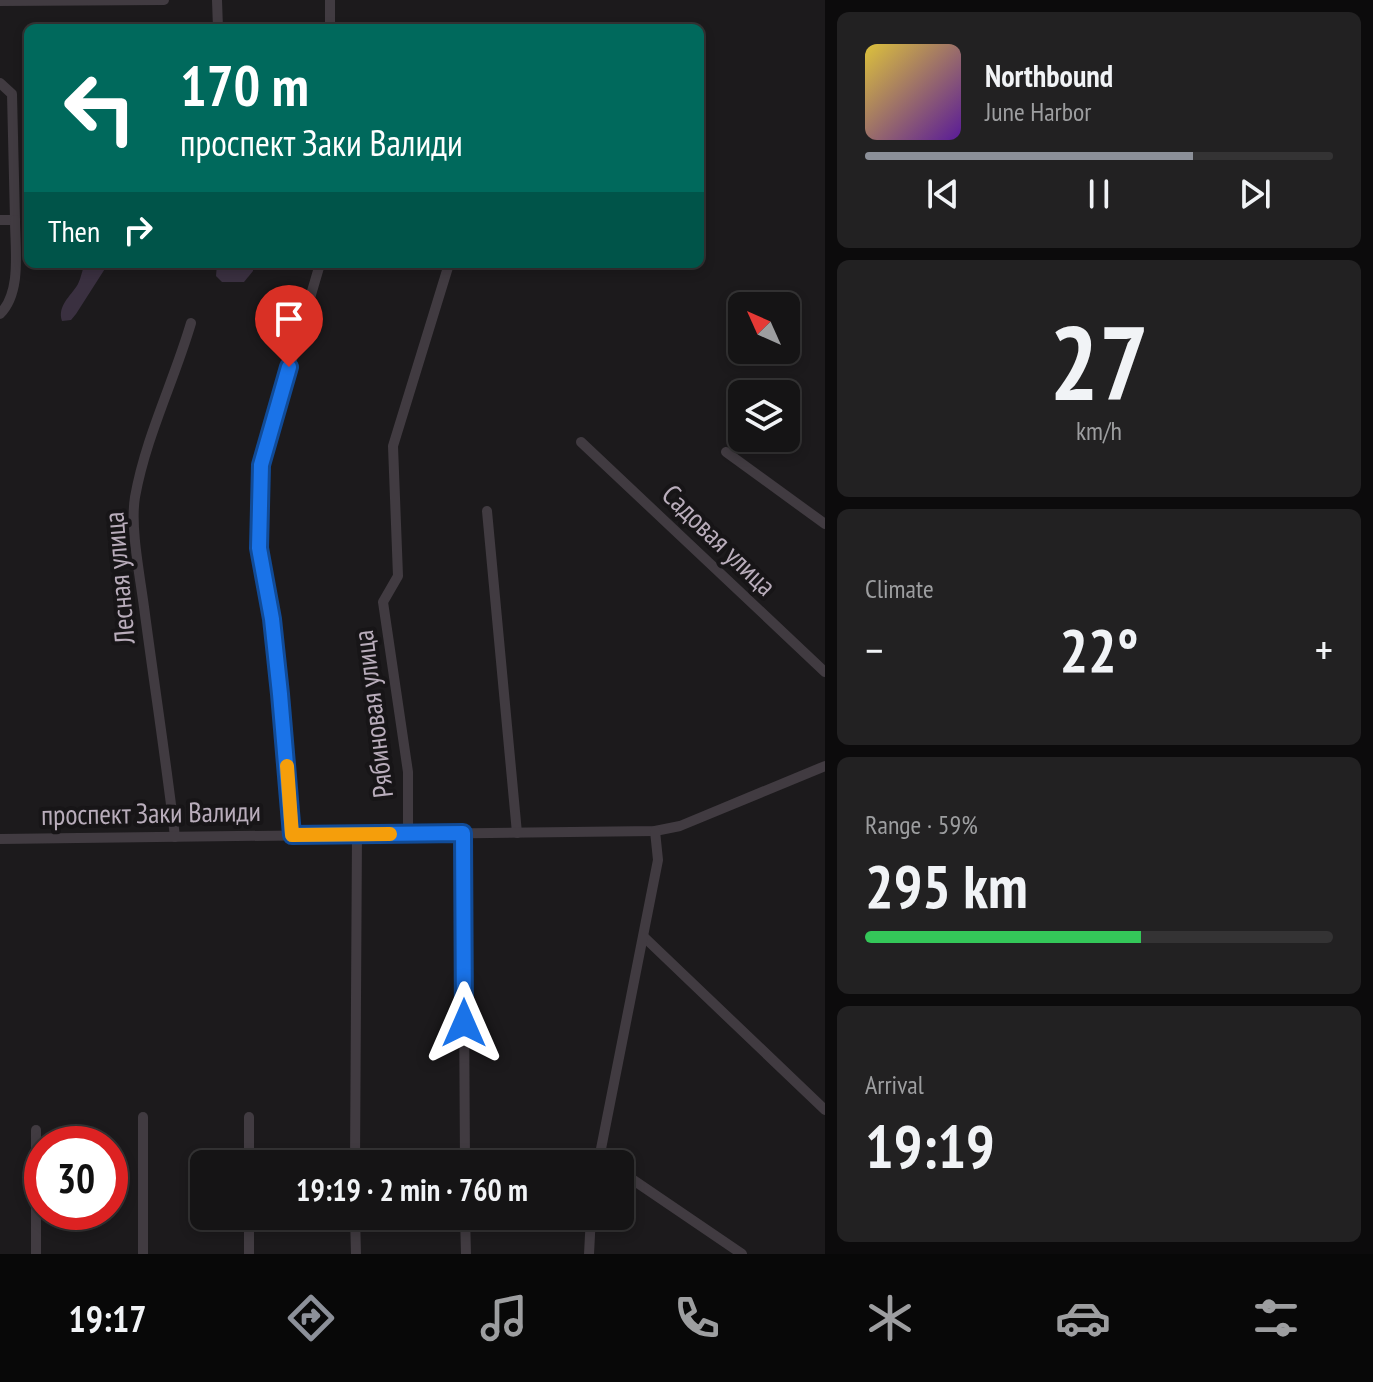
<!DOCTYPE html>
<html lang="en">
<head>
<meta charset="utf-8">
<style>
	body { margin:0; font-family:"PT Sans Narrow",sans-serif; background:#222122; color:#f1f3f6; height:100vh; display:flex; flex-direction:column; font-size:30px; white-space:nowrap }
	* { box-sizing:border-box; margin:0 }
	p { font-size:26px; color:#9d9ea0 }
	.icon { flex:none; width:44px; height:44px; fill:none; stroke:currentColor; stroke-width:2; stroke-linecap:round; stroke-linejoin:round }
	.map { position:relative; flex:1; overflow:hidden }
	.side { display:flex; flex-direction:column; gap:12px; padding:12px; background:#0c0b0c; width:548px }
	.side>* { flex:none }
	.top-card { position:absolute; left:24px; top:24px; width:680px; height:244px; border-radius:12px; box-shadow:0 4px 12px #0003,0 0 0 2px #343334; background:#00695c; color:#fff; overflow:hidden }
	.needle { width:52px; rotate:315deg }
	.controls { position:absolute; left:728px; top:292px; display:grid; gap:16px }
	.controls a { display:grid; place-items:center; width:72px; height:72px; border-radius:12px; background:#151415; box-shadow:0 4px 12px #0003,0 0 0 2px #343334; font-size:40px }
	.speed { position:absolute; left:24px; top:1126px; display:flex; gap:16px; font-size:40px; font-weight:700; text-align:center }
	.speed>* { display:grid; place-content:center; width:104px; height:104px; border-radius:50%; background:#151415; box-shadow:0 4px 12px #0003,0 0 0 2px #343334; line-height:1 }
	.speed .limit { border:12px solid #d22; background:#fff; color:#111 }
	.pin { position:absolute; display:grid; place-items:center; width:68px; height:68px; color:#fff; margin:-82px -34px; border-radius:50% 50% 50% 0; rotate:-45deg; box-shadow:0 0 8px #0007 }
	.pin .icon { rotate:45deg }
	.me { position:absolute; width:88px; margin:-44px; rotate:0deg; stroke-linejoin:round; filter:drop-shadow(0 0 6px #0008) }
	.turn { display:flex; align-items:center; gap:28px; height:168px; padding:0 24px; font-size:36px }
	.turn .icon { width:104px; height:104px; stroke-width:2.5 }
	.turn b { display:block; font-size:56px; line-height:68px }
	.then { display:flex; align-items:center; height:76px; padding:0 24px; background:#0003; gap:16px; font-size:30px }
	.big { font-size:60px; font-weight:700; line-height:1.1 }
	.side .tile { flex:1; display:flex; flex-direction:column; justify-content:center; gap:12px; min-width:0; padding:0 28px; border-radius:12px; background:#222122 }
	.side .dial { align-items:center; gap:0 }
	.dial b { font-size:104px; line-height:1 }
	.song { display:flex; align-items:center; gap:24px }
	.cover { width:96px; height:96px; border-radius:12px; background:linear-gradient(135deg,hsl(50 70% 55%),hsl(270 70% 35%)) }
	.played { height:8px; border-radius:4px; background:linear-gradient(90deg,#8c9099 70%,#343334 70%) }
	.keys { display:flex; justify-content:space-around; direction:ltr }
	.heat { display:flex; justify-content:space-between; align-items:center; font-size:44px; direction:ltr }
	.charge { height:12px; border-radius:6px; background:linear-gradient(90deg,#34c759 59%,#343334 0) }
	.trip { position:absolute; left:190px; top:1150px; width:444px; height:80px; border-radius:12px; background:#151415; box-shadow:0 4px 12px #0003,0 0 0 2px #343334; font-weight:700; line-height:80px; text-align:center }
	.tabs { display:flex; height:128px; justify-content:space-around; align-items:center; background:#080808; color:#9d9ea0 }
	.tabs .icon { width:56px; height:56px }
	.tabs .selected { color:#8c9099 }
	.tabs b { font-size:36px; color:#f1f3f6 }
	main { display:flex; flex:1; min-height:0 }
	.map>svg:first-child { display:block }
	.water { fill:#3a3040 }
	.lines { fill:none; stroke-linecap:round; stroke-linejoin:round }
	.minor { stroke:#413b41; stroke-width:10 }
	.route-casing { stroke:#114b97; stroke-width:20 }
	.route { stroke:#1a73e8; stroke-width:14 }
	.slow { stroke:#f59e0b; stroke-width:14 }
	.labels { text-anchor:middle; stroke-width:8; stroke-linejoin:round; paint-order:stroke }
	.street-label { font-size:28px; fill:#b9adbb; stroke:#171517 }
</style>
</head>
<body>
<main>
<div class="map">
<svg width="825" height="1254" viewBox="0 0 825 1254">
	<rect width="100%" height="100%" fill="#1c1a1c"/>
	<g class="water">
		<path d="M85,264H108L76,314L71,320L62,321C57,306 70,297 78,284C81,278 82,270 85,264Z"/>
		<polygon points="217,264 253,264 253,271 244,282 222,282 216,276"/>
	</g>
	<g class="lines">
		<g class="minor">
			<polyline points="217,0 218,28"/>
			<polyline points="330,0 330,28"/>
			<polyline points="0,1 164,0"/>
			<polyline points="0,83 12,94 15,220 0,220"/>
			<path d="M0,314C22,292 15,249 15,220"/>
			<polyline points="581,442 825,672"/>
			<polyline points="726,452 825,524"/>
			<polyline points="487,511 517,833"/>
			<polyline points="463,833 465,1164"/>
			<polyline points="408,834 408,772 383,602 398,576 393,446 449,264"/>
			<polyline points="292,835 283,720 272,619 259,548 260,475 261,465 320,264"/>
			<path d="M175,837C166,760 154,683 144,607C140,576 130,527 135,497C146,436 174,381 191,323"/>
			<polyline points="0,839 655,831 680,826 825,766"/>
			<polyline points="644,937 825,1110"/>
			<polyline points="143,1117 143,1254"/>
			<polyline points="249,1117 249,1164"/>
			<polyline points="599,1157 609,1164"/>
			<polyline points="355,1164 357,834"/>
			<polyline points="598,1164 658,860 655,831"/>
			<polyline points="620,1171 742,1254"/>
			<polyline points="249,1216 249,1254"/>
			<polyline points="355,1216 356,1254"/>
			<polyline points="465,1216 466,1254"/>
			<polyline points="36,1254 36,1130"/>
			<polyline points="589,1254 591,1216"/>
		</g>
	</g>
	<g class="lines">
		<defs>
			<polyline id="route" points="289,367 261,465 259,548 272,619 280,694 292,835 463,833 464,1023"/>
		</defs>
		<use href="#route" class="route-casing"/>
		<use href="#route" class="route"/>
		<polyline class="slow" points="287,766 292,835 390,834"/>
	</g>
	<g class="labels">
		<g class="street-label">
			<text transform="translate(719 540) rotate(44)" y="10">Садовая улица</text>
			<text transform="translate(119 578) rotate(-95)" y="10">Лесная улица</text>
			<text transform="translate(373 714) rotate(-97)" y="10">Рябиновая улица</text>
			<text transform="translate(151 813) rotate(-1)" y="10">проспект Заки Валиди</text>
		</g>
	</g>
</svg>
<div class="controls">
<a><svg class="needle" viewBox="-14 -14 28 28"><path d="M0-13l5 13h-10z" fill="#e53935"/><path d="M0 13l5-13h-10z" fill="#9d9ea0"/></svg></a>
<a><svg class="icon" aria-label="layers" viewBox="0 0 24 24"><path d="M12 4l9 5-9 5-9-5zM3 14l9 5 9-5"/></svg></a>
</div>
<div class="speed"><div class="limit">30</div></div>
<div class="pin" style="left:289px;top:367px;background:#d93025"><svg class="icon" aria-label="arrive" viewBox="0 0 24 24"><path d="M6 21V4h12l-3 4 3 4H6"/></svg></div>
<svg class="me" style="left:464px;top:1023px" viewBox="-20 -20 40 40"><path d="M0-17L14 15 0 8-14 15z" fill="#1a73e8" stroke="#fff" stroke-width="4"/></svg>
<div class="trip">19:19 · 2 min · 760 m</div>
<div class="top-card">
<div class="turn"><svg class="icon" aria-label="left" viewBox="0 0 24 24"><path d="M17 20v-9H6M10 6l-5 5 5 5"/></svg><div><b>170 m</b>проспект Заки Валиди</div></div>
<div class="then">Then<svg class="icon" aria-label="right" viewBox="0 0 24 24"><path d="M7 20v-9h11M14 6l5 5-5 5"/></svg></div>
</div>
</div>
<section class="side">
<div class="tile">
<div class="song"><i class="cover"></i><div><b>Northbound</b><p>June Harbor</p></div></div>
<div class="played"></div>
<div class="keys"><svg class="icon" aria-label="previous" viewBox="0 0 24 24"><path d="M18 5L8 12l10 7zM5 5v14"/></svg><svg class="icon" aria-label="pause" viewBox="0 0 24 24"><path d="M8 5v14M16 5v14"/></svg><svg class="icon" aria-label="next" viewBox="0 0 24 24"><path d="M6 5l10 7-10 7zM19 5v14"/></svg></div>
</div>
<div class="tile dial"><b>27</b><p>km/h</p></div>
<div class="tile"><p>Climate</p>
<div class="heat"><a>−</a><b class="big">22°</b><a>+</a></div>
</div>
<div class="tile"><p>Range · 59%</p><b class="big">295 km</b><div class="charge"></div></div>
<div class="tile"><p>Arrival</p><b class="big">19:19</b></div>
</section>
</main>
<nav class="tabs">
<b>19:17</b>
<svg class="icon selected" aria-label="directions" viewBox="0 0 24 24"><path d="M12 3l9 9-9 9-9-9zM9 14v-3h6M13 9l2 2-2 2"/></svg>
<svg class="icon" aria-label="music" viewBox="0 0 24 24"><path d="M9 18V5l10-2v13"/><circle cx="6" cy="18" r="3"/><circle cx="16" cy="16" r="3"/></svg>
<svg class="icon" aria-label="phone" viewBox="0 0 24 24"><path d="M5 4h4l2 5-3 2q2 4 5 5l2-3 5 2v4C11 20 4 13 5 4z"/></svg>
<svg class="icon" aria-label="climate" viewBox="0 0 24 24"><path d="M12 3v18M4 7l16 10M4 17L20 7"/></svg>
<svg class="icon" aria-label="car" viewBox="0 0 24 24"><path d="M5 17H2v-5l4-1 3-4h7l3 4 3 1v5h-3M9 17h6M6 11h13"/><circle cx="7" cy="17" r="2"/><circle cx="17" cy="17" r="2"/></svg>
<svg class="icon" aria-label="filters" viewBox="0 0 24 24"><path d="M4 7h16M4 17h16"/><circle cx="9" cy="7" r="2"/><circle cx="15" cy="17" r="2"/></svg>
</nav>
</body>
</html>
